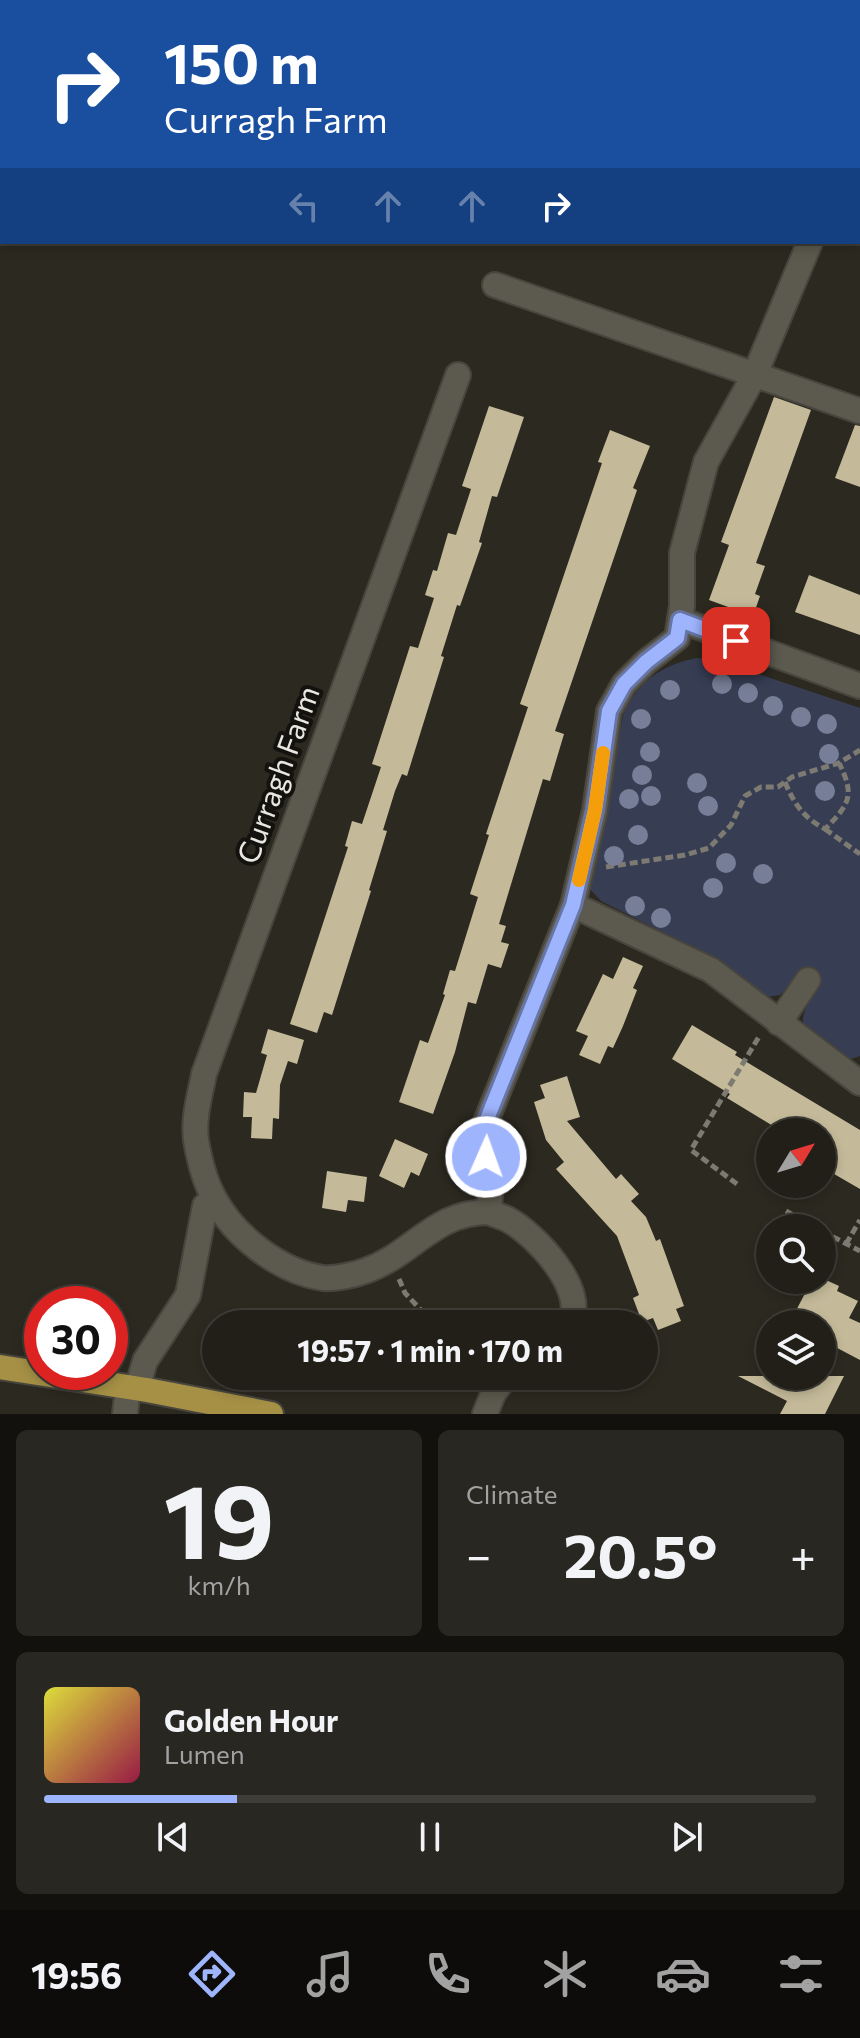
<!DOCTYPE html>
<html lang="en">
<head>
<meta charset="utf-8">
<style>
	body { margin:0; font-family:Commissioner,sans-serif; background:#292721; color:#f1f3f6; height:100vh; display:flex; flex-direction:column; font-size:30px; white-space:nowrap }
	* { box-sizing:border-box; margin:0 }
	p { font-size:26px; color:#a2a2a2 }
	.icon { flex:none; width:44px; height:44px; fill:none; stroke:currentColor; stroke-width:2; stroke-linecap:round; stroke-linejoin:round }
	.map { position:relative; height:1414px; overflow:hidden }
	.sheet { display:flex; flex-direction:column; gap:16px; padding:16px; background:#12110d; flex:1 }
	.sheet>* { flex:none }
	.guide { position:absolute; left:0px; top:0px; width:860px; height:244px; box-shadow:0 4px 12px #0003,0 0 0 2px #3e3d37; background:#1a4fa0; color:#fff; overflow:hidden }
	.needle { width:52px; rotate:52deg }
	.fabs { position:absolute; left:756px; top:1118px; display:grid; gap:16px }
	.fabs a { display:grid; place-items:center; width:80px; height:80px; border-radius:50%; background:#211f18; box-shadow:0 4px 12px #0003,0 0 0 2px #3e3d37; font-size:40px }
	.speed { position:absolute; left:24px; top:1286px; display:flex; gap:16px; font-size:40px; font-weight:700; text-align:center }
	.speed>* { display:grid; place-content:center; width:104px; height:104px; border-radius:50%; background:#211f18; box-shadow:0 4px 12px #0003,0 0 0 2px #3e3d37; line-height:1 }
	.speed .limit { border:12px solid #d22; background:#fff; color:#111 }
	.pin { position:absolute; display:grid; place-items:center; width:68px; height:68px; color:#fff; margin:-34px; border-radius:16px; box-shadow:0 4px 12px #0006 }
	.me { position:absolute; width:88px; margin:-44px; rotate:2deg; stroke-linejoin:round; filter:drop-shadow(0 0 6px #0008) }
	.turn { display:flex; align-items:center; gap:28px; height:168px; padding:0 32px; font-size:36px }
	.turn .icon { width:104px; height:104px; stroke-width:2.5 }
	.turn b { display:block; font-size:56px; line-height:68px }
	.lanes { display:flex; align-items:center; height:76px; padding:0 32px; background:#0003; justify-content:center; gap:40px; direction:ltr }
	.lanes .off { opacity:.35 }
	.big { font-size:60px; font-weight:700; line-height:1.1 }
	.sheet .card { flex:1; display:flex; flex-direction:column; justify-content:center; gap:12px; min-width:0; padding:0 28px; border-radius:12px; background:#292721 }
	.sheet .dial { align-items:center; gap:0 }
	.dial b { font-size:104px; line-height:1 }
	.song { display:flex; align-items:center; gap:24px }
	.cover { width:96px; height:96px; border-radius:12px; background:linear-gradient(135deg,hsl(60 70% 55%),hsl(340 70% 35%)) }
	.played { height:8px; border-radius:4px; background:linear-gradient(90deg,#9eb4fd 25%,#3e3d37 25%) }
	.keys { display:flex; justify-content:space-around; direction:ltr }
	.heat { display:flex; justify-content:space-between; align-items:center; font-size:44px; direction:ltr }
	.sheet .tiles { flex:1; display:grid; gap:16px; grid-template-columns:1fr 1fr }
	.card:last-child { grid-column:span 2 }
	.trip { position:absolute; left:202px; top:1310px; width:456px; height:80px; border-radius:40px; background:#211f18; box-shadow:0 4px 12px #0003,0 0 0 2px #3e3d37; font-weight:700; line-height:80px; text-align:center }
	.tabs { display:flex; height:128px; justify-content:space-around; align-items:center; background:#0d0c0a; color:#a2a2a2 }
	.tabs .icon { width:56px; height:56px }
	.tabs .on { color:#9eb4fd }
	.tabs b { font-size:36px; color:#f1f3f6 }
	.map>svg:first-child { display:block }
	.green { fill:#373e54 }
	.building { fill:#c4ba9a }
	.lines { fill:none; stroke-linecap:round; stroke-linejoin:round }
	.minor-casing { stroke:#47453d; stroke-width:28 }
	.major-casing { stroke:#47453d; stroke-width:28 }
	.path { stroke:#7d7a72; stroke-width:5; stroke-dasharray:8 4; stroke-linecap:butt }
	.minor { stroke:#5c594e; stroke-width:24 }
	.major { stroke:#a59045; stroke-width:24 }
	.tree { fill:#777e97 }
	.route-casing { stroke:#6775a4; stroke-width:20 }
	.route { stroke:#9eb4fd; stroke-width:14 }
	.slow { stroke:#f59e0b; stroke-width:14 }
	.labels { text-anchor:middle; stroke-width:8; stroke-linejoin:round; paint-order:stroke }
	.street-label { font-size:30px; fill:#e8e7e0; stroke:#13120e }
</style>
</head>
<body>
<div class="map">
<svg width="860" height="1414" viewBox="0 0 860 1414">
	<rect width="100%" height="100%" fill="#2c2920"/>
	<path class="green" d="M697,658L719,661L860,708V1056L848,1060C808,1034 786,1033 819,986L800,972L780,995L766,997L716,959L601,901L589,888L601,838L623,716C637,682 661,665 697,658Z"/>
	<g class="building">
		<polygon points="774,397 811,410 756,563 765,566 755,594 760,596 753,616 709,600 729,545 721,542"/>
		<polygon points="489,406 524,417 497,497 492,496 479,542 482,543 460,606 457,605 441,656 444,657 407,776 402,774 395,791 383,830 387,831 369,890 371,891 332,1015 324,1012 317,1033 290,1024 348,847 345,846 352,821 362,824 381,767 372,764 410,646 418,648 434,598 425,595 433,570 437,571 448,533 456,535 471,489 462,486"/>
		<polygon points="855,425 860,426 860,487 835,478"/>
		<polygon points="610,430 650,446 633,488 637,490 555,731 564,734 550,781 543,779 499,924 506,926 501,942 509,944 501,968 488,964 476,1004 468,1002 455,1052 433,1114 399,1102 420,1040 428,1043 445,995 443,994 450,970 455,971 478,897 470,894 489,835 486,834 528,707 520,704 602,463 598,462"/>
		<polygon points="809,575 860,595 860,635 795,612"/>
		<polygon points="623,957 643,966 633,988 637,990 623,1026 613,1048 608,1046 600,1064 579,1055 588,1036 576,1031 603,974 613,979"/>
		<polygon points="692,1025 737,1052 735,1055 860,1130 860,1189 822,1167 822,1132 783,1132 727,1098 730,1094 672,1059"/>
		<polygon points="268,1029 304,1040 297,1064 288,1061 280,1085 279,1119 273,1118 272,1139 251,1138 252,1117 243,1117 244,1092 256,1093 267,1055 261,1053"/>
		<polygon points="567,1076 580,1117 567,1121 616,1179 621,1174 639,1194 631,1201 646,1217 656,1241 660,1239 684,1306 676,1309 681,1321 658,1330 653,1318 642,1322 633,1298 639,1295 617,1236 556,1169 564,1162 546,1140 534,1102 545,1098 540,1085"/>
		<polygon points="395,1139 428,1154 419,1176 411,1172 404,1188 379,1176"/>
		<polygon points="327,1171 367,1177 364,1202 348,1200 346,1212 322,1208"/>
		<polygon points="812,1280 826,1280 839,1286 837,1291 858,1301 849,1318 860,1323 860,1360 822,1340 822,1324 789,1324"/>
		<polygon points="738,1376 844,1376 825,1414 780,1414 787,1401"/>
	</g>
	<g class="lines">
		<defs>
			<g id="minor">
				<polyline points="608,2 609,0"/>
				<polyline points="858,126 860,121"/>
				<polyline points="495,285 860,411"/>
				<path d="M458,375L204,1074C200,1095 193,1118 196,1140C199,1158 205,1182 214,1198C234,1236 280,1272 323,1278C335,1279 354,1275 365,1271C414,1254 433,1212 489,1212"/>
				<polyline points="680,620 860,686"/>
				<polyline points="573,905 711,970 860,1083"/>
				<polyline points="779,1023 808,980"/>
				<path d="M569,1324C590,1291 534,1233 507,1219C501,1216 494,1215 489,1212L491,1180L481,1134L573,905L595,810L609,711L624,684L646,662L677,638L682,606V553L706,462L755,374L810,242"/>
				<polyline points="137,1389 145,1361 188,1295 205,1206 214,1200"/>
				<polyline points="125,1414 128,1387"/>
				<polyline points="485,1414 493,1394 506,1376"/>
			</g>
			<polyline id="major" points="0,1367 147,1390 271,1414"/>
		</defs>
		<use href="#minor" class="minor-casing"/>
		<use href="#major" class="major-casing"/>
		<g class="path">
			<path d="M785,782C794,804 804,818 825,829C850,804 855,795 839,763"/>
			<polyline points="825,829 860,854"/>
			<polyline points="606,867 685,855 709,848 731,825 745,796 761,787 778,787 792,777 839,763 860,750"/>
			<polyline points="737,1184 691,1150 760,1035"/>
			<polyline points="786,1211 817,1228"/>
			<polyline points="822,1231 860,1251"/>
			<polyline points="846,1244 860,1220"/>
			<polyline points="399,1279 405,1293 434,1324"/>
		</g>
		<use href="#minor" class="minor"/>
		<use href="#major" class="major"/>
	</g>
	<g class="tree">
		<circle cx="722" cy="684" r="10"/>
		<circle cx="670" cy="690" r="10"/>
		<circle cx="748" cy="693" r="10"/>
		<circle cx="773" cy="706" r="10"/>
		<circle cx="801" cy="717" r="10"/>
		<circle cx="641" cy="719" r="10"/>
		<circle cx="827" cy="724" r="10"/>
		<circle cx="650" cy="752" r="10"/>
		<circle cx="829" cy="754" r="10"/>
		<circle cx="642" cy="775" r="10"/>
		<circle cx="697" cy="783" r="10"/>
		<circle cx="825" cy="791" r="10"/>
		<circle cx="651" cy="796" r="10"/>
		<circle cx="629" cy="799" r="10"/>
		<circle cx="708" cy="806" r="10"/>
		<circle cx="638" cy="835" r="10"/>
		<circle cx="614" cy="856" r="10"/>
		<circle cx="726" cy="863" r="10"/>
		<circle cx="763" cy="874" r="10"/>
		<circle cx="713" cy="888" r="10"/>
		<circle cx="635" cy="906" r="10"/>
		<circle cx="661" cy="918" r="10"/>
	</g>
	<g class="lines">
		<defs>
			<polyline id="route" points="486,1157 481,1134 573,905 595,810 609,711 624,684 646,662 677,638 680,620 736,641"/>
		</defs>
		<use href="#route" class="route-casing"/>
		<use href="#route" class="route"/>
		<polyline class="slow" points="579,880 595,810 603,753"/>
	</g>
	<g class="labels">
		<g class="street-label">
			<text transform="translate(279 775) rotate(-70)" y="10">Curragh Farm</text>
		</g>
	</g>
</svg>
<div class="fabs">
<a><svg class="needle" viewBox="-14 -14 28 28"><path d="M0-13l5 13h-10z" fill="#e53935"/><path d="M0 13l5-13h-10z" fill="#a2a2a2"/></svg></a>
<a><svg class="icon" aria-label="search" viewBox="0 0 24 24"><circle cx="10" cy="10" r="6"/><path d="M15 15l6 6"/></svg></a>
<a><svg class="icon" aria-label="layers" viewBox="0 0 24 24"><path d="M12 4l9 5-9 5-9-5zM3 14l9 5 9-5"/></svg></a>
</div>
<div class="speed"><div class="limit">30</div></div>
<div class="pin" style="left:736px;top:641px;background:#d93025"><svg class="icon" aria-label="arrive" viewBox="0 0 24 24"><path d="M6 21V4h12l-3 4 3 4H6"/></svg></div>
<svg class="me" style="left:486px;top:1157px" viewBox="-20 -20 40 40"><circle r="17" fill="#9eb4fd" stroke="#fff" stroke-width="3"/><path d="M0-11L8 9 0 5-8 9z" fill="#fff"/></svg>
<div class="trip">19:57 · 1 min · 170 m</div>
<div class="guide">
<div class="turn"><svg class="icon" aria-label="right" viewBox="0 0 24 24"><path d="M7 20v-9h11M14 6l5 5-5 5"/></svg><div><b>150 m</b>Curragh Farm</div></div>
<div class="lanes"><svg class="icon off" aria-label="left" viewBox="0 0 24 24"><path d="M17 20v-9H6M10 6l-5 5 5 5"/></svg><svg class="icon off" aria-label="ahead" viewBox="0 0 24 24"><path d="M12 20V5M6 11l6-6 6 6"/></svg><svg class="icon off" aria-label="ahead" viewBox="0 0 24 24"><path d="M12 20V5M6 11l6-6 6 6"/></svg><svg class="icon" aria-label="right" viewBox="0 0 24 24"><path d="M7 20v-9h11M14 6l5 5-5 5"/></svg></div>
</div>
</div>
<section class="sheet">
<div class="tiles">
<div class="card dial"><b>19</b><p>km/h</p></div>
<div class="card"><p>Climate</p>
<div class="heat"><a>−</a><b class="big">20.5°</b><a>+</a></div>
</div>
<div class="card">
<div class="song"><i class="cover"></i><div><b>Golden Hour</b><p>Lumen</p></div></div>
<div class="played"></div>
<div class="keys"><svg class="icon" aria-label="previous" viewBox="0 0 24 24"><path d="M18 5L8 12l10 7zM5 5v14"/></svg><svg class="icon" aria-label="pause" viewBox="0 0 24 24"><path d="M8 5v14M16 5v14"/></svg><svg class="icon" aria-label="next" viewBox="0 0 24 24"><path d="M6 5l10 7-10 7zM19 5v14"/></svg></div>
</div>
</div>
</section>
<nav class="tabs">
<b>19:56</b>
<svg class="icon on" aria-label="directions" viewBox="0 0 24 24"><path d="M12 3l9 9-9 9-9-9zM9 14v-3h6M13 9l2 2-2 2"/></svg>
<svg class="icon" aria-label="music" viewBox="0 0 24 24"><path d="M9 18V5l10-2v13"/><circle cx="6" cy="18" r="3"/><circle cx="16" cy="16" r="3"/></svg>
<svg class="icon" aria-label="phone" viewBox="0 0 24 24"><path d="M5 4h4l2 5-3 2q2 4 5 5l2-3 5 2v4C11 20 4 13 5 4z"/></svg>
<svg class="icon" aria-label="climate" viewBox="0 0 24 24"><path d="M12 3v18M4 7l16 10M4 17L20 7"/></svg>
<svg class="icon" aria-label="car" viewBox="0 0 24 24"><path d="M5 17H2v-5l4-1 3-4h7l3 4 3 1v5h-3M9 17h6M6 11h13"/><circle cx="7" cy="17" r="2"/><circle cx="17" cy="17" r="2"/></svg>
<svg class="icon" aria-label="filters" viewBox="0 0 24 24"><path d="M4 7h16M4 17h16"/><circle cx="9" cy="7" r="2"/><circle cx="15" cy="17" r="2"/></svg>
</nav>
</body>
</html>
